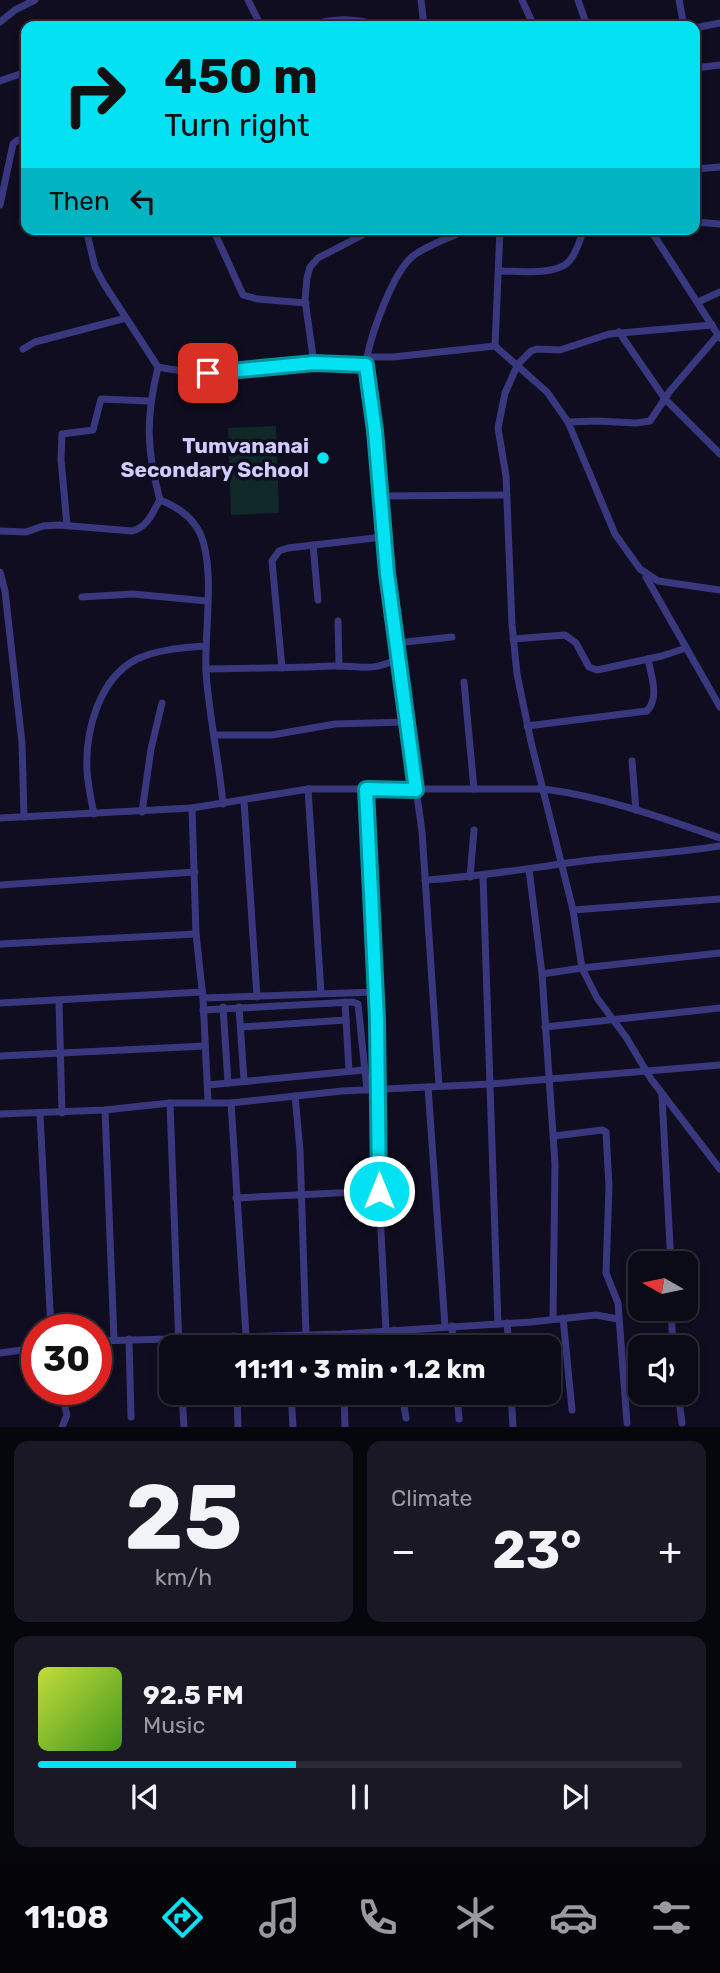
<!DOCTYPE html>
<html lang="en">
<head>
<meta charset="utf-8">
<style>
	body { margin:0; font-family:Rubik,sans-serif; background:#191824; color:#f1f3f6; height:100vh; display:flex; flex-direction:column; font-size:26px; white-space:nowrap }
	* { box-sizing:border-box; margin:0 }
	p { font-size:23px; color:#9a9aa1 }
	.icon { flex:none; width:38px; height:38px; fill:none; stroke:currentColor; stroke-width:2; stroke-linecap:round; stroke-linejoin:round }
	.map { position:relative; height:1427px; overflow:hidden }
	.side { display:flex; flex-direction:column; gap:14px; padding:14px; background:#06060d; flex:1 }
	.side>* { flex:none }
	.guide { position:absolute; left:21px; top:21px; width:679px; height:214px; border-radius:14px; box-shadow:0 4px 10px #0003,0 0 0 2px #2b2b36; background:#03e2f3; color:#111; overflow:hidden }
	.needle { width:46px; rotate:279deg }
	.tools { position:absolute; left:628px; top:1251px; display:grid; gap:14px }
	.tools a { display:grid; place-items:center; width:70px; height:70px; border-radius:14px; background:#0b0a17; box-shadow:0 4px 10px #0003,0 0 0 2px #2b2b36; font-size:35px }
	.speed { position:absolute; left:21px; top:1314px; display:flex; gap:14px; font-size:35px; font-weight:700; text-align:center }
	.speed>* { display:grid; place-content:center; width:91px; height:91px; border-radius:50%; background:#0b0a17; box-shadow:0 4px 10px #0003,0 0 0 2px #2b2b36; line-height:1 }
	.speed .limit { border:10px solid #d22; background:#fff; color:#111 }
	.pin { position:absolute; display:grid; place-items:center; width:60px; height:60px; color:#fff; margin:-30px; border-radius:14px; box-shadow:0 4px 10px #0006 }
	.me { position:absolute; width:77px; margin:-38px; rotate:0deg; stroke-linejoin:round; filter:drop-shadow(0 0 5px #0008) }
	.turn { display:flex; align-items:center; gap:24px; height:147px; padding:0 28px; font-size:32px }
	.turn .icon { width:91px; height:91px; stroke-width:2.5 }
	.turn b { display:block; font-size:49px; line-height:60px }
	.then { display:flex; align-items:center; height:66px; padding:0 28px; background:#0003; gap:14px; font-size:26px }
	.big { font-size:52px; font-weight:700; line-height:1.1 }
	.side .card { flex:1; display:flex; flex-direction:column; justify-content:center; gap:10px; min-width:0; padding:0 24px; border-radius:14px; background:#191824 }
	.side .dial { align-items:center; gap:0 }
	.dial b { font-size:91px; line-height:1 }
	.song { display:flex; align-items:center; gap:21px }
	.cover { width:84px; height:84px; border-radius:10px; background:linear-gradient(135deg,hsl(70 70% 55%),hsl(100 70% 35%)) }
	.played { height:7px; border-radius:4px; background:linear-gradient(90deg,#03e2f3 40%,#2b2b36 40%) }
	.keys { display:flex; justify-content:space-around; direction:ltr }
	.heat { display:flex; justify-content:space-between; align-items:center; font-size:38px; direction:ltr }
	.side .tiles { flex:1; display:grid; gap:14px; grid-template-columns:1fr 1fr }
	.card:last-child { grid-column:span 2 }
	.trip { position:absolute; left:159px; top:1335px; width:402px; height:70px; border-radius:14px; background:#0b0a17; box-shadow:0 4px 10px #0003,0 0 0 2px #2b2b36; font-weight:700; line-height:70px; text-align:center }
	.menu { display:flex; height:112px; justify-content:space-around; align-items:center; background:#040409; color:#9a9aa1 }
	.menu .icon { width:49px; height:49px }
	.menu .on { color:#03e2f3 }
	.menu b { font-size:32px; color:#f1f3f6 }
	.map>svg:first-child { display:block }
	.green { fill:#102928 }
	.lines { fill:none; stroke-linecap:round; stroke-linejoin:round }
	.street { stroke:#39387e; stroke-width:7 }
	.route-casing { stroke:#02939e; stroke-width:18 }
	.route { stroke:#03e2f3; stroke-width:12 }
	.poi-dot { fill:#03e2f3; stroke:#0f0d1f; stroke-width:2.5 }
	.labels { text-anchor:middle; stroke-width:7; stroke-linejoin:round; paint-order:stroke }
	.poi-label { font-size:21px; font-weight:bold; fill:#d0ccfe; stroke:#0f0d1f; text-anchor:end }
</style>
</head>
<body>
<div class="map">
<svg width="720" height="1427" viewBox="0 0 720 1427">
	<rect width="100%" height="100%" fill="#0f0d1f"/>
	<polygon class="green" points="276,426 279,513 231,515 228,428"/>
	<g class="lines">
		<g class="street">
			<polyline points="248,0 261,26"/>
			<polyline points="421,0 424,26"/>
			<polyline points="522,0 534,26"/>
			<polyline points="578,0 587,26"/>
			<polyline points="679,0 684,26"/>
			<polyline points="0,22 15,10 35,0"/>
			<path d="M310,26C334,17 356,18 380,26"/>
			<polyline points="695,28 720,23"/>
			<polyline points="695,68 720,65"/>
			<polyline points="0,81 26,72"/>
			<polyline points="695,169 720,167"/>
			<polyline points="0,205 13,144 18,140 26,141"/>
			<polyline points="695,222 720,224"/>
			<path d="M86,229L95,267L104,284L158,367C210,378 262,369 314,364"/>
			<polyline points="213,229 243,295 257,299 306,303"/>
			<polyline points="374,229 318,258 310,267 307,278 305,300 314,364 366,365 375,431 387,573 422,832 439,1086"/>
			<polyline points="500,229 495,346 547,392 568,422 615,534 640,569 658,581 720,590"/>
			<polyline points="650,229 720,338"/>
			<path d="M499,271C517,271 559,276 570,260C577,252 580,239 584,229"/>
			<polyline points="698,302 720,292"/>
			<polyline points="712,325 609,334 560,350 537,349 531,351 518,364 505,393 498,428 506,476 512,625 517,674 531,742 573,910 582,968 597,998 626,1037 651,1079 720,1169"/>
			<polyline points="619,332 665,399 720,454"/>
			<polyline points="23,349 35,342 126,318"/>
			<path d="M367,357C372,332 393,272 413,256C428,244 451,238 468,229"/>
			<polyline points="367,360 367,357 393,357 495,346"/>
			<path d="M158,367C146,417 146,449 160,500C176,506 192,517 200,533C216,569 204,632 206,672C209,716 219,760 223,804"/>
			<polyline points="568,422 597,421 636,423 650,421 670,391 718,335"/>
			<polyline points="379,496 507,495"/>
			<polyline points="67,525 61,460 62,434 93,430 101,399 150,401"/>
			<path d="M0,531L26,532L43,526L59,525L132,531C148,527 152,513 160,500"/>
			<polyline points="313,545 318,600"/>
			<polyline points="0,572 5,591 22,743 24,817"/>
			<polyline points="646,577 720,707"/>
			<polyline points="82,597 133,594 207,601"/>
			<polyline points="338,621 339,666"/>
			<polyline points="513,639 565,635 576,643 589,667 597,670 662,656 686,648"/>
			<polyline points="396,643 452,637"/>
			<polyline points="282,668 272,561 279,551 288,548 383,537"/>
			<path d="M206,669C249,668 291,668 333,666C363,665 367,673 398,659"/>
			<polyline points="464,682 474,789"/>
			<path d="M527,726L647,711C660,697 651,676 648,659"/>
			<polyline points="214,735 272,735 335,724 406,722"/>
			<polyline points="632,761 636,810"/>
			<polyline points="308,789 321,993"/>
			<polyline points="366,789 377,1019 379,1191 386,1331"/>
			<polyline points="244,801 257,997"/>
			<polyline points="192,808 196,934 203,998 208,1101"/>
			<polyline points="142,812 151,749 162,703"/>
			<path d="M94,814C91,800 88,786 87,771C85,731 99,678 137,659C159,649 183,648 206,646"/>
			<path d="M0,818L192,808L308,789H544C605,797 663,818 720,838"/>
			<polyline points="529,869 542,974 555,1164 553,1319"/>
			<polyline points="483,876 498,1324"/>
			<polyline points="470,877 474,830"/>
			<path d="M425,880C481,877 535,867 591,860C634,855 677,853 720,846"/>
			<polyline points="0,885 195,872"/>
			<polyline points="573,910 720,899"/>
			<polyline points="0,944 196,934"/>
			<polyline points="542,974 582,968 720,953"/>
			<polyline points="203,998 375,992"/>
			<polyline points="59,1001 62,1113"/>
			<polyline points="345,1002 349,1071"/>
			<polyline points="0,1003 202,992"/>
			<polyline points="223,1007 228,1083"/>
			<polyline points="239,1007 244,1081"/>
			<polyline points="203,1010 353,1002 358,1004 367,1090"/>
			<polyline points="241,1027 346,1020"/>
			<polyline points="545,1027 720,1008"/>
			<polyline points="0,1056 205,1046"/>
			<polyline points="208,1085 364,1070"/>
			<polyline points="428,1087 445,1326"/>
			<polyline points="295,1096 300,1150 306,1336"/>
			<polyline points="662,1096 671,1264"/>
			<polyline points="170,1103 179,1348"/>
			<polyline points="231,1103 246,1335"/>
			<polyline points="105,1110 114,1339"/>
			<polyline points="0,1114 105,1110 170,1103 231,1103 342,1091 491,1084 720,1065"/>
			<polyline points="40,1114 51,1330"/>
			<polyline points="554,1136 602,1130 606,1132 609,1186 606,1273 618,1303 627,1423"/>
			<polyline points="236,1198 379,1191"/>
			<polyline points="671,1309 673,1348"/>
			<polyline points="563,1318 572,1410"/>
			<polyline points="507,1323 509,1348"/>
			<polyline points="452,1326 453,1348"/>
			<polyline points="394,1330 396,1348"/>
			<polyline points="343,1334 343,1348"/>
			<polyline points="234,1336 235,1348"/>
			<polyline points="288,1336 289,1348"/>
			<polyline points="129,1339 131,1417"/>
			<polyline points="96,1341 343,1334 531,1322 596,1315 618,1319"/>
			<polyline points="0,1353 37,1348"/>
			<polyline points="61,1390 67,1415 62,1427"/>
			<polyline points="182,1393 184,1427"/>
			<polyline points="237,1393 238,1427"/>
			<polyline points="291,1393 293,1427"/>
			<polyline points="344,1393 345,1427"/>
			<polyline points="402,1393 406,1418"/>
			<polyline points="457,1393 459,1419"/>
			<polyline points="511,1393 513,1427"/>
			<polyline points="678,1393 682,1423"/>
		</g>
	</g>
	<g class="lines">
		<defs>
			<polyline id="route" points="208,373 314,363 366,365 375,431 387,573 416,790 366,789 377,1019 379,1191"/>
		</defs>
		<use href="#route" class="route-casing"/>
		<use href="#route" class="route"/>
	</g>
	<circle class="poi-dot" cx="323" cy="458" r="7"/>
	<g class="labels">
		<g class="poi-label">
			<text x="309" y="453">Tumvananai<tspan x="309" dy="24">Secondary School</tspan></text>
		</g>
	</g>
</svg>
<div class="tools">
<a><svg class="needle" viewBox="-14 -14 28 28"><path d="M0-13l5 13h-10z" fill="#e53935"/><path d="M0 13l5-13h-10z" fill="#9a9aa1"/></svg></a>
<a><svg class="icon" aria-label="sound" viewBox="0 0 24 24"><path d="M4 9h4l5-4v14l-5-4H4zM17 9q2 3 0 6"/></svg></a>
</div>
<div class="speed"><div class="limit">30</div></div>
<div class="pin" style="left:208px;top:373px;background:#d93025"><svg class="icon" aria-label="arrive" viewBox="0 0 24 24"><path d="M6 21V4h12l-3 4 3 4H6"/></svg></div>
<svg class="me" style="left:379px;top:1191px" viewBox="-20 -20 40 40"><circle r="17" fill="#03e2f3" stroke="#fff" stroke-width="3"/><path d="M0-11L8 9 0 5-8 9z" fill="#fff"/></svg>
<div class="trip">11:11 · 3 min · 1.2 km</div>
<div class="guide">
<div class="turn"><svg class="icon" aria-label="right" viewBox="0 0 24 24"><path d="M7 20v-9h11M14 6l5 5-5 5"/></svg><div><b>450 m</b>Turn right</div></div>
<div class="then">Then<svg class="icon" aria-label="left" viewBox="0 0 24 24"><path d="M17 20v-9H6M10 6l-5 5 5 5"/></svg></div>
</div>
</div>
<section class="side">
<div class="tiles">
<div class="card dial"><b>25</b><p>km/h</p></div>
<div class="card"><p>Climate</p>
<div class="heat"><a>−</a><b class="big">23°</b><a>+</a></div>
</div>
<div class="card">
<div class="song"><i class="cover"></i><div><b>92.5 FM</b><p>Music</p></div></div>
<div class="played"></div>
<div class="keys"><svg class="icon" aria-label="previous" viewBox="0 0 24 24"><path d="M18 5L8 12l10 7zM5 5v14"/></svg><svg class="icon" aria-label="pause" viewBox="0 0 24 24"><path d="M8 5v14M16 5v14"/></svg><svg class="icon" aria-label="next" viewBox="0 0 24 24"><path d="M6 5l10 7-10 7zM19 5v14"/></svg></div>
</div>
</div>
</section>
<nav class="menu">
<b>11:08</b>
<svg class="icon on" aria-label="directions" viewBox="0 0 24 24"><path d="M12 3l9 9-9 9-9-9zM9 14v-3h6M13 9l2 2-2 2"/></svg>
<svg class="icon" aria-label="music" viewBox="0 0 24 24"><path d="M9 18V5l10-2v13"/><circle cx="6" cy="18" r="3"/><circle cx="16" cy="16" r="3"/></svg>
<svg class="icon" aria-label="phone" viewBox="0 0 24 24"><path d="M5 4h4l2 5-3 2q2 4 5 5l2-3 5 2v4C11 20 4 13 5 4z"/></svg>
<svg class="icon" aria-label="climate" viewBox="0 0 24 24"><path d="M12 3v18M4 7l16 10M4 17L20 7"/></svg>
<svg class="icon" aria-label="car" viewBox="0 0 24 24"><path d="M5 17H2v-5l4-1 3-4h7l3 4 3 1v5h-3M9 17h6M6 11h13"/><circle cx="7" cy="17" r="2"/><circle cx="17" cy="17" r="2"/></svg>
<svg class="icon" aria-label="filters" viewBox="0 0 24 24"><path d="M4 7h16M4 17h16"/><circle cx="9" cy="7" r="2"/><circle cx="15" cy="17" r="2"/></svg>
</nav>
</body>
</html>
